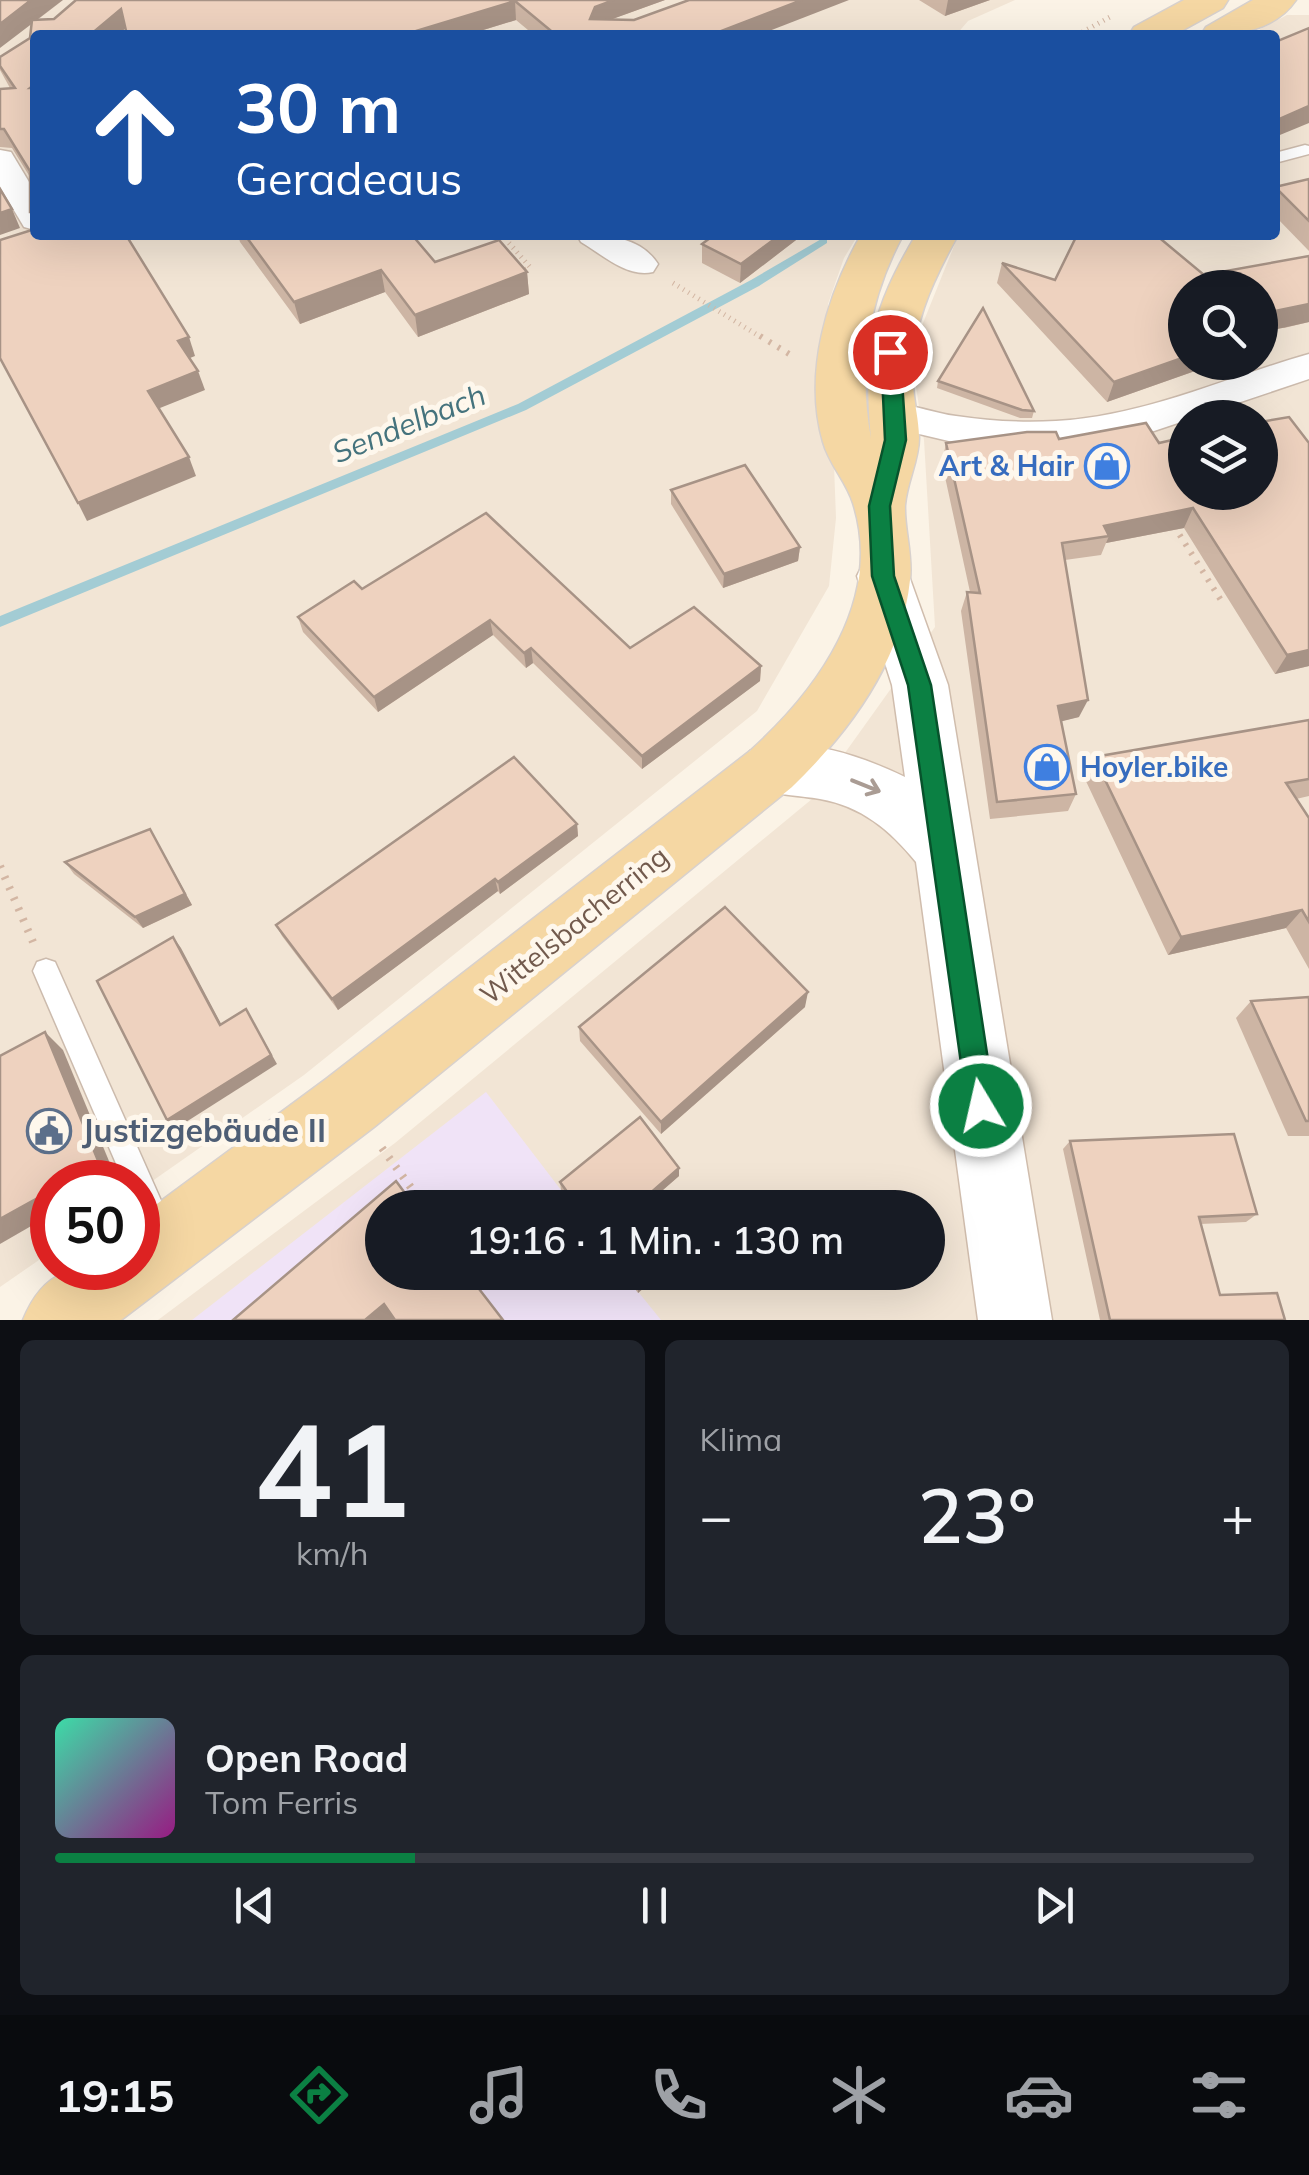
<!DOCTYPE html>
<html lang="de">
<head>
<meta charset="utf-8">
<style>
	body { margin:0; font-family:Mulish,sans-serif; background:#20242c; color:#f1f3f6; height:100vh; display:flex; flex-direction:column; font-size:38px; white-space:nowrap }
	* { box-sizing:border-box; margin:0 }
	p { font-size:32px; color:#9ea1a6 }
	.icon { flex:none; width:55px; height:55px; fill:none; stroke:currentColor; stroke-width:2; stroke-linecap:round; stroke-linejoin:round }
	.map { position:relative; height:1320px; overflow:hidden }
	.sheet { display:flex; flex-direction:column; gap:20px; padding:20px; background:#0d0f14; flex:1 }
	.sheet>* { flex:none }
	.hud { position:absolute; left:30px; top:30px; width:1250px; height:210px; border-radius:10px; box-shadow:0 10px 40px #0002; background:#1a4fa0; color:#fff; overflow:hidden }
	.buttons { position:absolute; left:1168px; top:270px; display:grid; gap:20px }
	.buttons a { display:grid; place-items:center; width:110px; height:110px; border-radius:50%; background:#171b24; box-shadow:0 10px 40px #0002; font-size:50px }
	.speed { position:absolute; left:30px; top:1160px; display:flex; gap:20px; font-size:50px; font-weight:700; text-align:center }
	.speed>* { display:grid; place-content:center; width:130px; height:130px; border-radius:50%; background:#171b24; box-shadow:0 10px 40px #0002; line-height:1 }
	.speed .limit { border:15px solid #d22; background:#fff; color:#111 }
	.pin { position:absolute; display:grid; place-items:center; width:85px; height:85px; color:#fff; margin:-42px; border:5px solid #fff; border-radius:50%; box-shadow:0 2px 10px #0007 }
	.me { position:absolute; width:110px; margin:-55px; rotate:351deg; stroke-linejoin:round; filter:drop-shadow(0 0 8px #0008) }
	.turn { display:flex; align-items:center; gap:35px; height:210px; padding:0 40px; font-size:45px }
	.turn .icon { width:130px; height:130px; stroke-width:2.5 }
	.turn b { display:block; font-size:70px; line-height:85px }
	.big { font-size:75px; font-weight:600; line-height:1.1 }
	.sheet .widget { flex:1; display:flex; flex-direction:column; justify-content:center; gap:15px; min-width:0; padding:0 35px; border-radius:15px; background:#20242c }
	.sheet .dial { align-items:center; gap:0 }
	.dial b { font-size:130px; line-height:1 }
	.song { display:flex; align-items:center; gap:30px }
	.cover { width:120px; height:120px; border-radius:15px; background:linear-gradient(135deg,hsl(160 70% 55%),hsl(310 70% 35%)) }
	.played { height:10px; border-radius:5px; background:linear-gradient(90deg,#0b8043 30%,#363941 30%) }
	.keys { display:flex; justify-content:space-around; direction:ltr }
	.heat { display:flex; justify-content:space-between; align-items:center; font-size:55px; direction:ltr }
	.sheet .tiles { flex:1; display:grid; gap:20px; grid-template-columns:1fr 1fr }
	.widget:last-child { grid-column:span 2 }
	.trip { position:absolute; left:365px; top:1190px; width:580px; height:100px; border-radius:50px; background:#171b24; box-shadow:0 10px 40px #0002; font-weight:600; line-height:100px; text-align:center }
	.tabs { display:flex; height:160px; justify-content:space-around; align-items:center; background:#090b0e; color:#9ea1a6 }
	.tabs .icon { width:70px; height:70px }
	.tabs .on { color:#0b8043 }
	.tabs b { font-size:45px; color:#f1f3f6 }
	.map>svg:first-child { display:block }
	.residential { fill:#f2e5d5; fill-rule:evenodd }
	.education { fill:#f0e3f7 }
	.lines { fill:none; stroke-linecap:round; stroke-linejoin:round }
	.stream { fill:#a3ccd4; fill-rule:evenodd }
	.service-casing { stroke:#ccbbad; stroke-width:3 }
	.minor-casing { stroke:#ccbbad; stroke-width:3 }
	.secondary-casing { stroke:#d0bdad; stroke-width:3 }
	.primary-casing { stroke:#d8d1cd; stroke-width:3 }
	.path-far2 { stroke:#d3b6a3; stroke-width:5; stroke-dasharray:1 5; stroke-linecap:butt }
	.path-far1 { stroke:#d3b6a3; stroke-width:6; stroke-dasharray:2.5 8; stroke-linecap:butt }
	.path { stroke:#d3b6a3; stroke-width:8; stroke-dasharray:2.5 9; stroke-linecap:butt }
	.service { fill:#fff; fill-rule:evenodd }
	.minor { fill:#fff; fill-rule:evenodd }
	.secondary { fill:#fff; fill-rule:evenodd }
	.primary { fill:#f5d7a3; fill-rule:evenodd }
	.wall { fill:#cdb5a4 }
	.shaded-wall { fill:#a79386 }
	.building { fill:#eed2bf; stroke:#a79386; stroke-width:2.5 }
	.oneway { stroke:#aa9c94 }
	.route { fill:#0b8043; stroke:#07532c; stroke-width:2.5 }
	.labels { text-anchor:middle; stroke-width:10; stroke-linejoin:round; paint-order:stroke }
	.shop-label { font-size:28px; font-weight:bold; fill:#366cbe; stroke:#fef7ec; text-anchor:end }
	.street-label { font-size:28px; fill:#725a4d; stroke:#fef7ec }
	.water-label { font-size:30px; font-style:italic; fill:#45737d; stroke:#fef7ec }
	.near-service-label { font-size:32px; font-weight:bold; fill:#4e5e75; stroke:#fef7ec; text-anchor:start }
</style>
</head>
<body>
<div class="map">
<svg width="1309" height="1320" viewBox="0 0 1309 1320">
	<rect width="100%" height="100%" fill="#fbf3e6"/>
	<g class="residential">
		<polygon points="0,0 1015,0 968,21 956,35 35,35 35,235 858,235 844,258 828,304 836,518 829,586 757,711 304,1075 138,1191 138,1182 52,1182 52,1251 0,1287"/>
		<path d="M1287,15H1309V1320H158L395,1143L812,799L935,627L924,440L911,353L956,241L961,235H1275V35H1249ZM1185,288H1260V362H1185ZM1185,418H1260V492H1185ZM382,1208H928V1272H382Z"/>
	</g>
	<polygon class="education" points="486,1092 574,1207 382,1208 382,1272 623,1273 661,1320 192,1320"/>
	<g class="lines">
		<polygon class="stream" points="823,238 827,239 827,243 759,286 526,410 0,627 0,616 518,404 751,280"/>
		<defs>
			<g id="service">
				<polygon points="1305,145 1309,146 1309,154 1275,163 1275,153"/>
				<polygon points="46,959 55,962 171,1223 176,1233 171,1243 161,1248 151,1243 138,1213 138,1182 124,1182 33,971 37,962"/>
			</g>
			<g id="minor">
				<polygon points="0,150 11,152 35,192 35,230 24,227 0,187"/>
				<path d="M577,235C606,235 640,236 658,264L653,272C627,278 603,255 581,242Z"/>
				<path d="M1309,354V379L1154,431L1057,448H1007L953,442L881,425L876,416L881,407C905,400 931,413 956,416C989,421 1023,423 1056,421C1145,416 1224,378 1309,354Z"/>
			</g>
			<path id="secondary" d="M883,556L902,562L909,576L948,685L1052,1320H978L916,862C890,830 861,806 820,799C796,795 773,795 750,787L742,769L750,751C799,734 859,755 905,777L892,685L857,576L864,562Z"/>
			<g id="primary">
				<polygon points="1184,0 1228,0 1223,8 1174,35 1129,35 1134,27"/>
				<path d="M1253,0H1296C1274,32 1235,35 1201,35L1206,27Z"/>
				<path d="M861,235H903C868,300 858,366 871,439C863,351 871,311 916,235H958C932,282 909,330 913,385C914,403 919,420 919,438C919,460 907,482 905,505C904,529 913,554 910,580C902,661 848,733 792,787L374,1127L121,1320H23C48,1260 81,1268 138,1268V1218L326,1079L750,751C818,690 884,600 853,503C846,481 829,464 823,442C803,373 827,295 861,235Z"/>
			</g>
		</defs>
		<use href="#service" class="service-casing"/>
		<use href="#minor" class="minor-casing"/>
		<use href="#secondary" class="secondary-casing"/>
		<use href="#primary" class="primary-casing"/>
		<g class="path-far2">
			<polyline points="1077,35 1110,17"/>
			<polyline points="509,243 530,267 519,273"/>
			<polyline points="673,283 764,339"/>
		</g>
		<g class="path-far1">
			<polyline points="760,336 794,357"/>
			<polyline points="1174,526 1224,605"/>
		</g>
		<g class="path">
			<polyline points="0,866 33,942"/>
			<polyline points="382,1148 426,1208"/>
		</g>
		<use href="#service" class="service"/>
		<use href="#minor" class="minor"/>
		<use href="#secondary" class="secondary"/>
		<use href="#primary" class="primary"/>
	</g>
	<g class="wall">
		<polygon points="63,0 37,20 54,19 76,0 665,0 612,19 759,35 534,35 516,20 467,35 127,35 126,28 35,35 35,223 30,212 30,177 12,148 0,147 0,89 10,88 0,70 0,57 30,38 31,24"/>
		<polygon points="919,0 990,0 945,16"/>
		<polygon points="1309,179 1309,251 1275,216 1275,187"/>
		<polygon points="238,235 412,235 435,262 527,272 529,294 418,337 385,292 300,324 240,242"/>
		<polygon points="800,237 740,283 702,263 702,244"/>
		<polygon points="1309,256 1309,322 1284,328 1185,288 1212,365 1107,402 997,283 1002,263 1055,280 1204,275"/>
		<polygon points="938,381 1034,411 1032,418 1020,418 937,388"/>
		<polygon points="1059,439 1159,443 1309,443 1309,666 1275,674 1184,528 1106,543 1101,555 1065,560 1079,717 1061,721 1076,794 1068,811 990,819 961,611 967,592 970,592 942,463 946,443"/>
		<polygon points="671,490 800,547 798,561 723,588 671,504"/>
		<polygon points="362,589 630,648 761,666 760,681 642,769 533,663 526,668 493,635 378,712 303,632 298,617"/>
		<polygon points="1309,720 1309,796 1296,799 1309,818 1309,969 1286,928 1168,955 1084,777 1094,757"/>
		<polygon points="577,824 578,836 500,894 498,891 338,1010 282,936 276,925"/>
		<polygon points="157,841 192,905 143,928 74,874 65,862"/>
		<polygon points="1309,997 1309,1136 1288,1136 1236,1018 1251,1001"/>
		<polygon points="805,1007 661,1134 580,1041 579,1027"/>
		<polygon points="1070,1141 1257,1214 1246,1222 1200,1224 1220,1295 1285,1320 1100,1320 1063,1149"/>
		<polygon points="679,1176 650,1201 656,1208 574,1208 561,1190 560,1182"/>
		<polygon points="623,1272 662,1272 638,1293"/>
	</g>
	<g class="shaded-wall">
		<polygon points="31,0 63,0 0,48 0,24"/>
		<polygon points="614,0 665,0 596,25 590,19 595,7"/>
		<polygon points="802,0 849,0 759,35 711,35"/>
		<polygon points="948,0 990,0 945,16"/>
		<polygon points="515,1 516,20 467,35 403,35"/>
		<polygon points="121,9 127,27 118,35 90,35"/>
		<polygon points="1309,106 1309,123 1275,137 1275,121"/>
		<polygon points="12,209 20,228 0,235 0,213"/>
		<polygon points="780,235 800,235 800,237 740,283 741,264"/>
		<polygon points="381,270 385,292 300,324 294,302"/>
		<polygon points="527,272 529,294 418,337 415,315"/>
		<polygon points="1309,304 1309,322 1260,333 1260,314"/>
		<polygon points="189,337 195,356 185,360 178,341"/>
		<polygon points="1185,357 1185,362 1214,362 1212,365 1107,402 1114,382"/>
		<polygon points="198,371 205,390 155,410 148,391"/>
		<polygon points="189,457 196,476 87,521 78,503"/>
		<polygon points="1193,508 1184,528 1106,543 1109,536 1104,526"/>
		<polygon points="800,547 798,561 723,588 724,574"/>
		<polygon points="490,620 493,635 378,712 374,697"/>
		<polygon points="531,648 533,663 526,668 524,653"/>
		<polygon points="1309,650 1309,666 1275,674 1287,655"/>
		<polygon points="761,666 760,681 642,769 642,756"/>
		<polygon points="1088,700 1079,717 1051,724 1058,706"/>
		<polygon points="577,824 578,836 500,894 498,882"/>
		<polygon points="150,829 192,905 143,928 135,917"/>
		<polygon points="495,879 498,891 338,1010 332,999"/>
		<polygon points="1302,910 1286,928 1168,955 1181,937"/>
		<polygon points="173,937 181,948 227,1035 220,1025"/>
		<polygon points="808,992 805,1007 661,1134 661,1122"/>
		<polygon points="246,1009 277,1064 175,1129 167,1120"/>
		<polygon points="45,1032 63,1050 116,1178 109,1182 65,1182"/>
		<polygon points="679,1168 679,1176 647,1204 647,1196"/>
		<polygon points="52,1190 52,1214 0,1244 0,1219"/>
		<polygon points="654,1272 662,1272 638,1293 638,1286"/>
		<polygon points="384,1304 395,1319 394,1320 365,1320"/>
	</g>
	<g class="building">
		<polygon points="0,0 31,0 0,24"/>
		<polygon points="76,0 614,0 595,7 590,19 634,20 689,0 802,0 711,35 556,35 515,1 403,35 127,35 121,9 90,35 35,35 35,84 30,88 35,88 35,212 30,212 30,171 4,129 0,129 0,89 15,88 0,66 0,57 30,38 32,20 54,19"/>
		<polygon points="1309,28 1309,106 1275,121 1275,42"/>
		<polygon points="1309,179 1309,221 1275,187"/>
		<polygon points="0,189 12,209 0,213"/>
		<polygon points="35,229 35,235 126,235 189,337 178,341 198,371 148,391 189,457 78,503 0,358 0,240"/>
		<polygon points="245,235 412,235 435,262 499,240 527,272 415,315 381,270 294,302"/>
		<polygon points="714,235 780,235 741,264 702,244"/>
		<polygon points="1077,235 1156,235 1204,275 1309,256 1309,304 1260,314 1260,288 1185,288 1185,357 1114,382 1002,263 1055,280"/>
		<polygon points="983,308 1034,411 1022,410 938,381"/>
		<polygon points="1289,417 1309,443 1309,650 1287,655 1193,508 1104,526 1109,536 1062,543 1088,700 1058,706 1076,794 997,802 967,592 980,593 946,443 1027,432 1056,432 1059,439 1146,423 1159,443 1185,437 1185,492 1260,492 1260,422"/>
		<polygon points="745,465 800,547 724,574 671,490"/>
		<polygon points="486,513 630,648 694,607 761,666 642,756 531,648 524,653 490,620 374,697 298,617 354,581 362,589"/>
		<polygon points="1309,720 1309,779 1286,783 1309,818 1309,922 1302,910 1181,937 1094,757"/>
		<polygon points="514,757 577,824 498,882 495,879 332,999 276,925"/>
		<polygon points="150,829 185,894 135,917 65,862"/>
		<polygon points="725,907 808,992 661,1122 579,1027"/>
		<polygon points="173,937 220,1025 246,1009 271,1055 167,1120 97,981"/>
		<polygon points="1309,997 1309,1121 1306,1121 1251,1001"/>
		<polygon points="45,1032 99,1163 65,1182 52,1182 52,1190 0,1219 0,1056"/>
		<polygon points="640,1117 679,1168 647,1196 656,1208 579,1208 560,1182"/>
		<polygon points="1234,1134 1257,1214 1199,1217 1220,1295 1277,1293 1285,1320 1110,1320 1070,1141"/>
		<polygon points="396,1181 416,1208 382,1208 382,1272 466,1272 503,1320 395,1320 384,1304 365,1320 233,1320"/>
		<polygon points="628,1272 654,1272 638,1286"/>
	</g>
	<defs><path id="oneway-shaft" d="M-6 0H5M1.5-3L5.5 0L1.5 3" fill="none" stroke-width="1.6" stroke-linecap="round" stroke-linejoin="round" transform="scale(2.5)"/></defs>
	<use class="oneway" href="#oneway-shaft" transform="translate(866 786) rotate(22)"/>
	<polygon class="route" points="890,345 900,352 906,440 890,506 894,576 931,685 995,1106 991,1116 981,1120 971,1116 967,1106 908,685 872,576 869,506 885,440 881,352"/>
	<defs>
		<symbol id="shop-ring" viewBox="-11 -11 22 22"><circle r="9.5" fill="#fef7ec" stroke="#3f7fe0" stroke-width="1.5"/><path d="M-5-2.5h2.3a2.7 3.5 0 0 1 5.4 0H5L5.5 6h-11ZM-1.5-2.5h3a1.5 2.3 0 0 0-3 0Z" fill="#3f7fe0"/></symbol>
		<symbol id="civic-ring" viewBox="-11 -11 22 22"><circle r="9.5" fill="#fef7ec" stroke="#5c6f8a" stroke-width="1.5"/><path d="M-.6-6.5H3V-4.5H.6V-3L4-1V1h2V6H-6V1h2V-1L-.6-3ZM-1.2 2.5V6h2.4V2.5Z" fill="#5c6f8a"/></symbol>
	</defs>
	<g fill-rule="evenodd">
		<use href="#shop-ring" x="1082" y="441" width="50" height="50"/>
		<use href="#shop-ring" x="1022" y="742" width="50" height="50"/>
		<use href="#civic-ring" x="24" y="1106" width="50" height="50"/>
	</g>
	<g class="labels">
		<g class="shop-label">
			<text x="1074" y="476">Art &amp; Hair</text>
			<text x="1080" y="777" text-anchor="start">Hoyler.bike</text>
		</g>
		<g class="street-label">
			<text transform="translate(574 925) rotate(-39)" y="10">Wittelsbacherring</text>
		</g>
		<g class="water-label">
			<text transform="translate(409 424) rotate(-22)" y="10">Sendelbach</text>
		</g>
		<g class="near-service-label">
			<text x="82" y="1142">Justizgebäude II</text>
		</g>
	</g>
</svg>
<div class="buttons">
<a><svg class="icon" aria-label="search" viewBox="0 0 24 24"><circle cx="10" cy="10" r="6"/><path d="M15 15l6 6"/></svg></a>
<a><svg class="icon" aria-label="layers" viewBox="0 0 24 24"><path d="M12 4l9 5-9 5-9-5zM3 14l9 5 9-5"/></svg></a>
</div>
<div class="speed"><div class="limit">50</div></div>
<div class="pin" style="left:890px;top:352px;background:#d93025"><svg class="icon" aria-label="arrive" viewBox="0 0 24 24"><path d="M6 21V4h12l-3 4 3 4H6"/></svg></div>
<svg class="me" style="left:981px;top:1106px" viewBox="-20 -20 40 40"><circle r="17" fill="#0b8043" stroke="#fff" stroke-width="3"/><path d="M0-11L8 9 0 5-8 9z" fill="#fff"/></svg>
<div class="trip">19:16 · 1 Min. · 130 m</div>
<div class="hud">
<div class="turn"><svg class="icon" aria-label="ahead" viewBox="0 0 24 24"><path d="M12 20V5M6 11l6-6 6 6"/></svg><div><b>30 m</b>Geradeaus</div></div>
</div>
</div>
<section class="sheet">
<div class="tiles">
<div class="widget dial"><b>41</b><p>km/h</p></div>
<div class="widget"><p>Klima</p>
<div class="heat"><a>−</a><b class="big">23°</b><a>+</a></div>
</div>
<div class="widget">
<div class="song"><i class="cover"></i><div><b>Open Road</b><p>Tom Ferris</p></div></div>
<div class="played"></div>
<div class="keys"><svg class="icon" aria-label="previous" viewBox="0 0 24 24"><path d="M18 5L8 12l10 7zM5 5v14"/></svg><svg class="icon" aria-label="pause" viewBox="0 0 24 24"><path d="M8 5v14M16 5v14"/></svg><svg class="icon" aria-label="next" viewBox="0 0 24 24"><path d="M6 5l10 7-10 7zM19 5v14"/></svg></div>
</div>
</div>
</section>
<nav class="tabs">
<b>19:15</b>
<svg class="icon on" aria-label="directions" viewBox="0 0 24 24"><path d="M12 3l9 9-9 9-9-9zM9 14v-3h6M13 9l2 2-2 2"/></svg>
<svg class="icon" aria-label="music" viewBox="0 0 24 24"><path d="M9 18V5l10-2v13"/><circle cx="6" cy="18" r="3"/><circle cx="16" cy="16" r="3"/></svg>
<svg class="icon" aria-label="phone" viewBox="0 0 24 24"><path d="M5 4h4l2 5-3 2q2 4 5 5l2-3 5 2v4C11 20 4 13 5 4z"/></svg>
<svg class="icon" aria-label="climate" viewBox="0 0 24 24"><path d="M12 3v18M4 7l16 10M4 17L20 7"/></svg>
<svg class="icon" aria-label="car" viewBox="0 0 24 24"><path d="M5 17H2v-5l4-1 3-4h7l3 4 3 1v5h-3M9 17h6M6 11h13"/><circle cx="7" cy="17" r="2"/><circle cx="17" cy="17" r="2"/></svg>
<svg class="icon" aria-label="filters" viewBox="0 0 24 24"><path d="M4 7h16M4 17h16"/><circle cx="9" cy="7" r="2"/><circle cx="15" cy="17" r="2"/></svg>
</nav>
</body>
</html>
